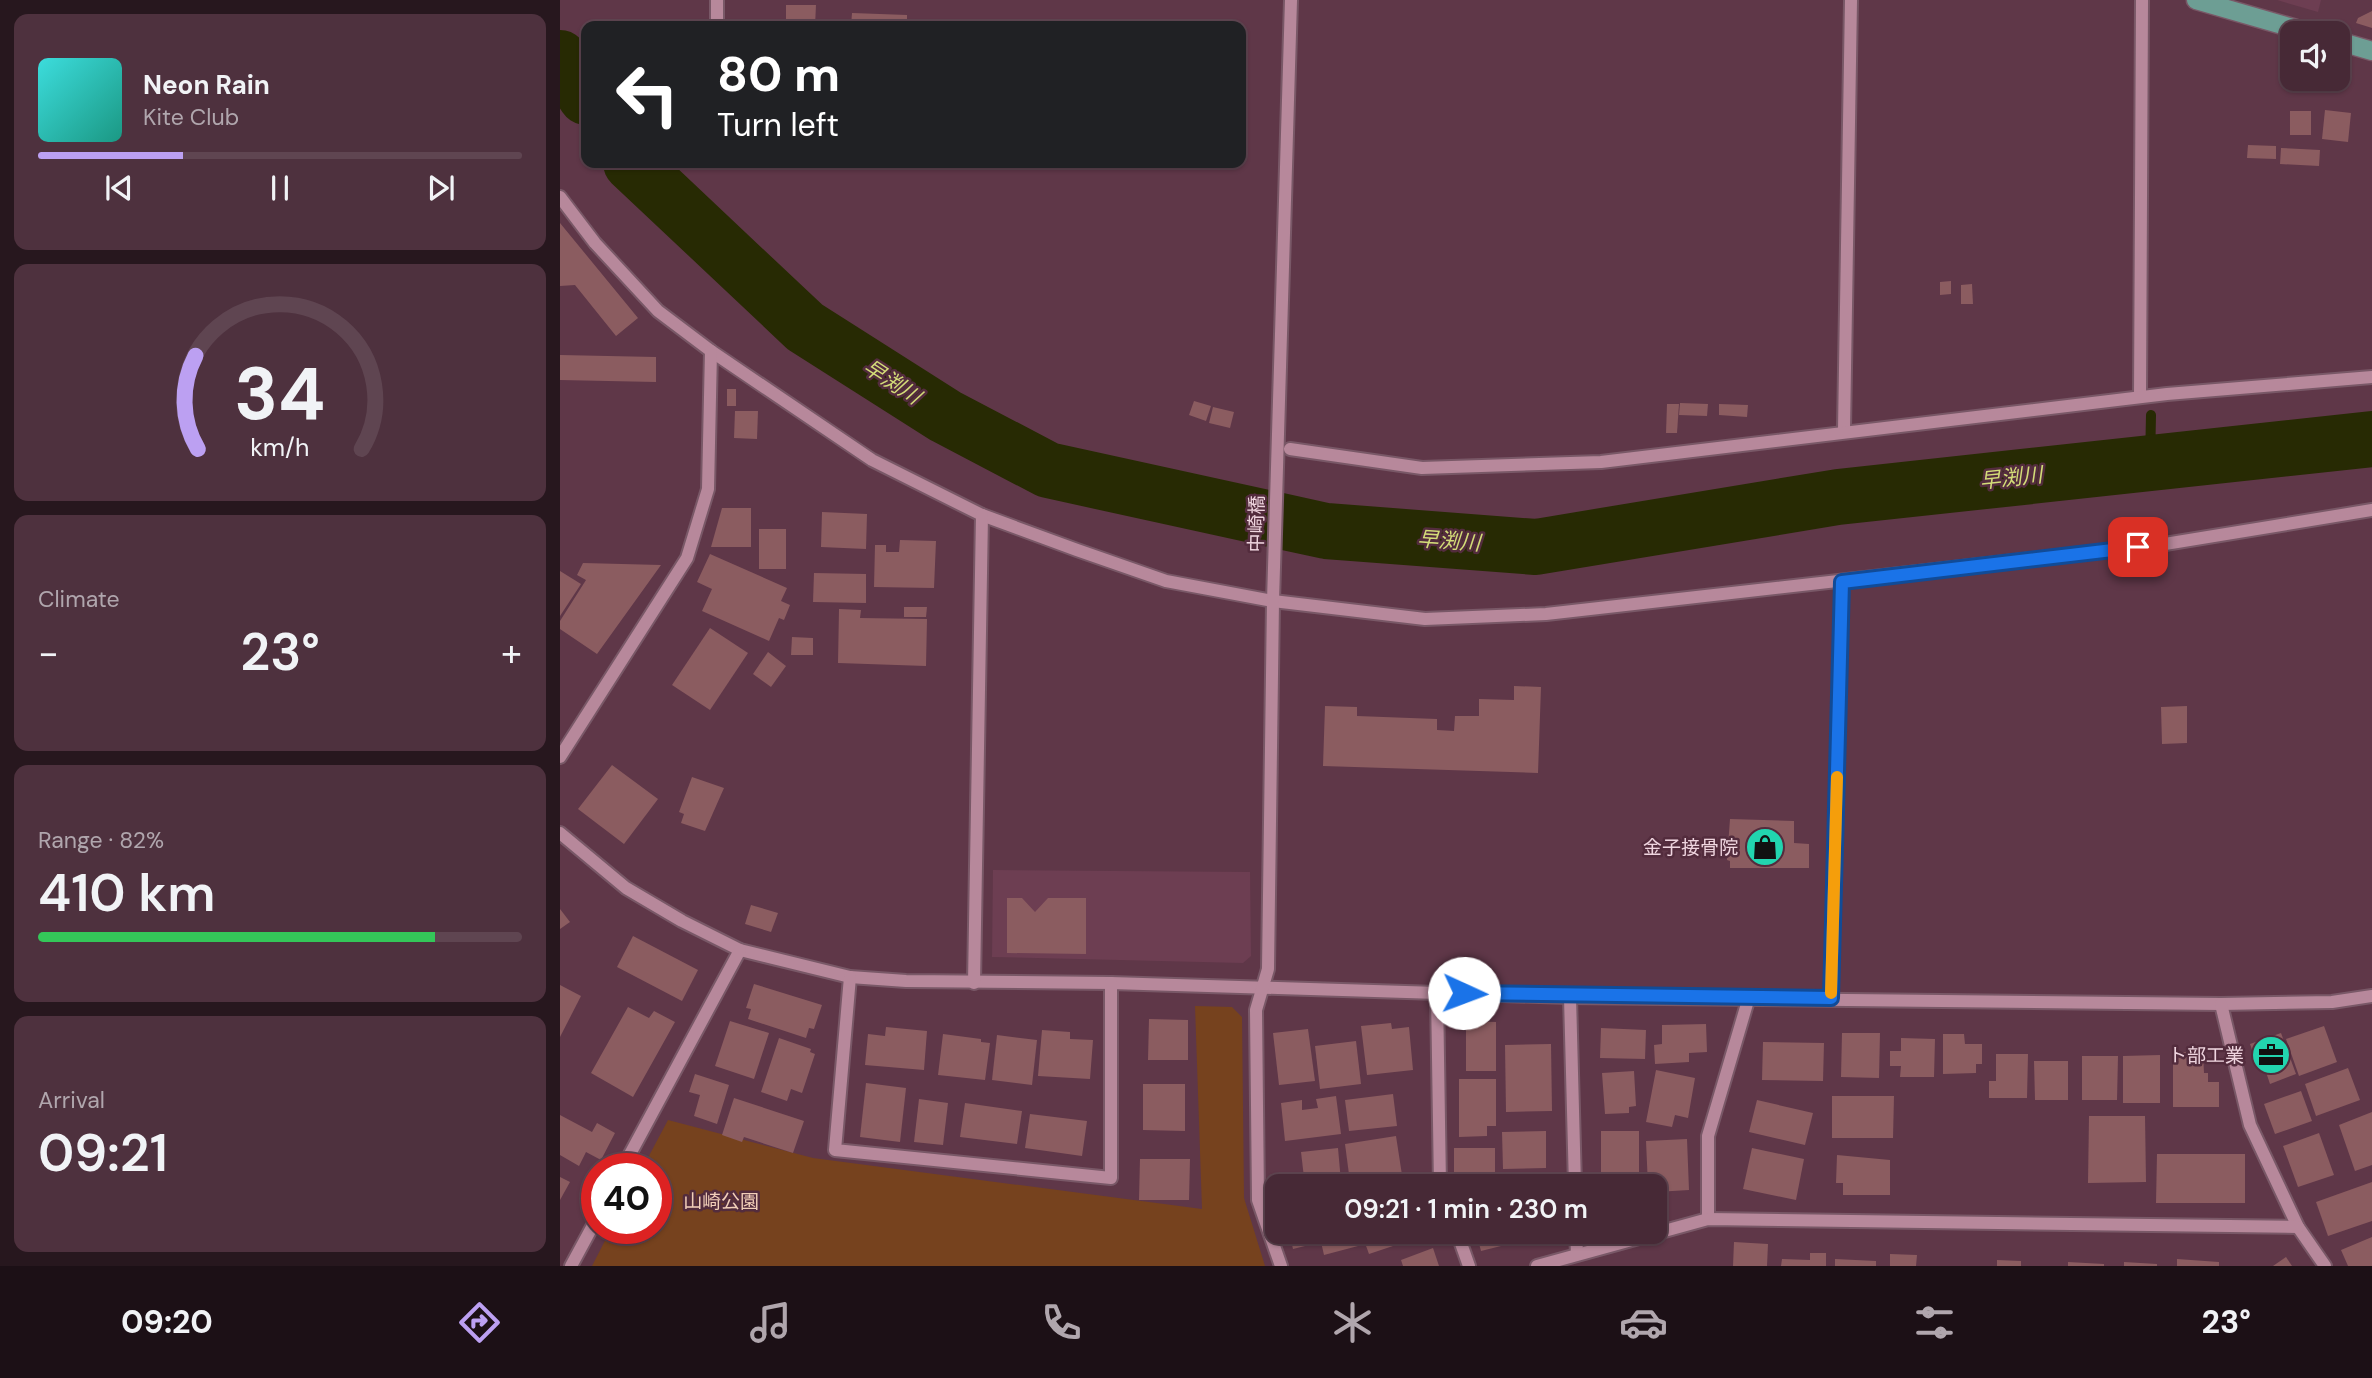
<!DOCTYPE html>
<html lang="en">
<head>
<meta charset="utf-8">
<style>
	body { margin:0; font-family:"DM Sans","Noto Sans JP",sans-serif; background:#4e313e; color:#f1f3f6; height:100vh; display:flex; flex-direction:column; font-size:26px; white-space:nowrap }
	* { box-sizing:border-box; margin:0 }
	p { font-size:23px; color:#b0a6ad }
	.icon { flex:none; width:38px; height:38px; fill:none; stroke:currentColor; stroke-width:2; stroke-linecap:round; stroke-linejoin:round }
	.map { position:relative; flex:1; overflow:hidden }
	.details { display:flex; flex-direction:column; gap:14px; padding:14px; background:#27171e; width:560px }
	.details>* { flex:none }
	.hud { position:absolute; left:21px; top:21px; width:665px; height:147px; border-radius:14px; box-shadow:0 2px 5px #0004,0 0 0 2px #5f4551; background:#202124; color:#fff; overflow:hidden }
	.controls { position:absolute; left:1720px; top:21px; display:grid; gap:14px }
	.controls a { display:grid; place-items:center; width:70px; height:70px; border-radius:14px; background:#472936; box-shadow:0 2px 5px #0004,0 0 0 2px #5f4551; font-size:35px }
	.speed { position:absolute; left:21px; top:1153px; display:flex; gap:14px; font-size:35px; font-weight:700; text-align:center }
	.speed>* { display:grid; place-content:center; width:91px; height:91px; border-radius:50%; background:#472936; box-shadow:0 2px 5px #0004,0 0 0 2px #5f4551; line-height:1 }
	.speed .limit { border:10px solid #d22; background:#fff; color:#111 }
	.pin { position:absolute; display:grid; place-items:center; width:60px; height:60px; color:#fff; margin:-30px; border-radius:14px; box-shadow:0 4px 10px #0006 }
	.me { position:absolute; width:77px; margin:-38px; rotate:92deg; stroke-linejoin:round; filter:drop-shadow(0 0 5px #0008) }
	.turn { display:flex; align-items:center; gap:24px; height:147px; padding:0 21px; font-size:32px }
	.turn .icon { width:91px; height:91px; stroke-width:2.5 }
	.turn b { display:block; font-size:49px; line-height:60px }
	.big { font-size:52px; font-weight:600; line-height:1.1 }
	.details .card { flex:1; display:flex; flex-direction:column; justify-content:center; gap:10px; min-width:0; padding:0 24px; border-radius:14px; background:#4e313e }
	.details .dial { align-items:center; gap:0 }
	.dial svg { height:182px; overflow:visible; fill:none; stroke:#5f4551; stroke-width:7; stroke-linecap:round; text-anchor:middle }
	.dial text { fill:#f1f3f6; stroke:none }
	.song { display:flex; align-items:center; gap:21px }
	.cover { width:84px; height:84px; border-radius:10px; background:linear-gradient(135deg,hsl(180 70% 55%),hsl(170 70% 35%)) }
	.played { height:7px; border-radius:4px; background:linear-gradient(90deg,#bca0f2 30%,#5f4551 30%) }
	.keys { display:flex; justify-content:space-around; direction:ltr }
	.heat { display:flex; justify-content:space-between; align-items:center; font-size:38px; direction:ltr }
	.charge { height:10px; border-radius:5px; background:linear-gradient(90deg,#34c759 82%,#5f4551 0) }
	.trip { position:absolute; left:705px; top:1174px; width:402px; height:70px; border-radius:14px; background:#472936; box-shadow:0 2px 5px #0004,0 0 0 2px #5f4551; font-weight:600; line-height:70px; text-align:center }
	.dock { display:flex; height:112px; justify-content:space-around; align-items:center; background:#1c1016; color:#b0a6ad }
	.dock .icon { width:49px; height:49px }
	.dock .on { color:#bca0f2 }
	.dock b { font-size:32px; color:#f1f3f6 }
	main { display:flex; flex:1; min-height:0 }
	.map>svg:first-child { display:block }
	.built { fill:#6d3e52 }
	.green { fill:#76421e }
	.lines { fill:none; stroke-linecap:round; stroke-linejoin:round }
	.stream { stroke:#272a03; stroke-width:10 }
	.river { stroke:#272a03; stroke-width:56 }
	.building { fill:#8b5c60 }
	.minor-casing { stroke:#795867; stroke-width:16 }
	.major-casing { stroke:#795867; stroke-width:21 }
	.minor { stroke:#b7889b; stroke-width:12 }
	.major { stroke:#6d9e94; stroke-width:18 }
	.route-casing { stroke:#114b97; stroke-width:18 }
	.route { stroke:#1a73e8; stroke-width:12 }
	.slow { stroke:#f59e0b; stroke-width:12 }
	.labels { text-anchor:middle; stroke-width:5; stroke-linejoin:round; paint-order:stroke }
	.street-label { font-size:19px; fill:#efd5df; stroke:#532c3d }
	.poi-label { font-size:19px; fill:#efd5df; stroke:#532c3d; text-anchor:end }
	.park-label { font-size:19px; fill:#f2cfb9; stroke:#532c3d }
	.water-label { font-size:21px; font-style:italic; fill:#d3dc78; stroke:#532c3d }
</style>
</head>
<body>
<main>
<section class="details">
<div class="card">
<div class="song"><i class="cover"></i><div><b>Neon Rain</b><p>Kite Club</p></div></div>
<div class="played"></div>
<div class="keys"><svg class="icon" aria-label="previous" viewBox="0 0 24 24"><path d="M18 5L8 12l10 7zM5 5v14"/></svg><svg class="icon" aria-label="pause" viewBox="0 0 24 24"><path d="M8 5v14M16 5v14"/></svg><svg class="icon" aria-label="next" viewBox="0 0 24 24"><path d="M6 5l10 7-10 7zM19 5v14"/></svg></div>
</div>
<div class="card dial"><svg viewBox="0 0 100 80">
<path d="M14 69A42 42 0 1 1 86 69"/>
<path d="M14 69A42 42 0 0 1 13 28" stroke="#bca0f2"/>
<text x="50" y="56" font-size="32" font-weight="700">34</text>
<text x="50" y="72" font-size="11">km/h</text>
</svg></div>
<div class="card"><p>Climate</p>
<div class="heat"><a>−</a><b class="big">23°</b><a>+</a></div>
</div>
<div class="card"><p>Range · 82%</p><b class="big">410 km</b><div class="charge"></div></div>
<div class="card"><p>Arrival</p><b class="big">09:21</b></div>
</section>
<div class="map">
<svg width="1812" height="1266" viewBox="0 0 1812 1266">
	<rect width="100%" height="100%" fill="#5f3748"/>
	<g class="built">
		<polygon points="1717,0 1761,0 1758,12"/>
		<polygon points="433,870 690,872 691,956 683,963 432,957"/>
	</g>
	<polygon class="green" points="635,1006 672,1007 682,1017 684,1198 705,1266 32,1266 51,1229 96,1228 96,1169 82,1169 108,1120 253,1158 642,1209"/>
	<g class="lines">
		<polyline class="stream" points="1590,463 1591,415"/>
		<g class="river">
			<polyline points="0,58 26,97"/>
			<polyline points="71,163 245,327 385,416 488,470 766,531 976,547 1278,497 1812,439"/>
		</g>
	</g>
	<g class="building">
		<polygon points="226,5 256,5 255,26 226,26"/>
		<polygon points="1812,11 1812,28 1796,23 1798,18"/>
		<polygon points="292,13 347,15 347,26 291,26"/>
		<polygon points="1765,110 1791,113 1788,142 1762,139"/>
		<rect x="1730" y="111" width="21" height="24"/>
		<polygon points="1688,145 1716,146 1716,159 1687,158"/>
		<polygon points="1721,148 1760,150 1759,166 1720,164"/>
		<polygon points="0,223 78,318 56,336 15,285 0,286"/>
		<polygon points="1391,281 1391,294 1380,295 1380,282"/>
		<polygon points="1412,284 1413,304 1401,304 1401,285"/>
		<polygon points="0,355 96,357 96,382 0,380"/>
		<rect x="167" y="389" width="9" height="17"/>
		<polygon points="634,401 651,406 646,421 629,415"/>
		<polygon points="1120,403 1148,404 1147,416 1119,415"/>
		<polygon points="1107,404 1119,404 1117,433 1106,433"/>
		<polygon points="1159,404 1188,405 1187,417 1159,415"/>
		<polygon points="653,407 674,412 670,428 649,423"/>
		<polygon points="175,411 198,411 197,439 174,438"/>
		<polygon points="162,508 191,508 191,547 151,547"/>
		<polygon points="262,512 307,514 306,549 261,547"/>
		<rect x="199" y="529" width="27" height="40"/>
		<polygon points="340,540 376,541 374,588 314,587 315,545 326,545 326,552 339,552"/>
		<polygon points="150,554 227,588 221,601 230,605 224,620 219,618 209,641 142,611 152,589 137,582"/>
		<polygon points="23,563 101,565 37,654 0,629 0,621 26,580 17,575"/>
		<polygon points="0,571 21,584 0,616"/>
		<polygon points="254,573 306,574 306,603 253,602"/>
		<polygon points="344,607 367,607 366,617 344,617"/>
		<polygon points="279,609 301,610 300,618 367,619 366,666 278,663"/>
		<polygon points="150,628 188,653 150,710 112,685"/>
		<polygon points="232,637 253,638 253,655 231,655"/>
		<polygon points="208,652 226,666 211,687 193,674"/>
		<polygon points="954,686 981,687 978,773 763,766 765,706 797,707 797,716 877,719 877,730 894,731 895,716 919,716 919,699 954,700"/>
		<polygon points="1627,706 1627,743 1602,744 1601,707"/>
		<polygon points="52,765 98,799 64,844 18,809"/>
		<polygon points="132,777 164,788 145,831 121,823 124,814 119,812"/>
		<polygon points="1170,819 1234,821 1234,843 1249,844 1249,868 1170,868 1170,861 1167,860"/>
		<polygon points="447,898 462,898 475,912 488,898 526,898 526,954 447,953"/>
		<polygon points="191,905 218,913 211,932 185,924"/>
		<polygon points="0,909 10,922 0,929"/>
		<polygon points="73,936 138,970 122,1001 57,967"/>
		<polygon points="194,984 262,1005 254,1029 249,1028 246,1038 188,1019 191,1009 186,1008"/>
		<polygon points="0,985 21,996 0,1037"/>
		<polygon points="68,1007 89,1018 94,1011 115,1022 73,1097 31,1073"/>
		<polygon points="589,1019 628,1020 628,1060 588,1060"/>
		<polygon points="170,1021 209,1033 194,1079 155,1066"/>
		<polygon points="906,1021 936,1022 936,1071 906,1071"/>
		<polygon points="831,1023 832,1029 849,1027 853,1070 807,1075 801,1026"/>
		<polygon points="1146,1024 1147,1052 1129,1053 1129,1062 1095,1064 1094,1045 1102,1044 1102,1025"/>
		<polygon points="1764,1026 1777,1062 1739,1076 1726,1039"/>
		<polygon points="326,1027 367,1031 364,1070 305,1065 308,1034 325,1036"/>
		<polygon points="1041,1028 1086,1030 1085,1059 1040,1058"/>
		<polygon points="748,1029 755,1081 719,1085 713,1033"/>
		<polygon points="482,1030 510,1032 510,1039 533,1040 530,1079 478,1076"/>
		<polygon points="1282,1033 1320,1033 1319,1078 1281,1077"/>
		<polygon points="1721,1033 1736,1074 1710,1084 1704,1066 1698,1067 1690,1044"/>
		<polygon points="383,1034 421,1039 421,1042 430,1043 425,1080 378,1075"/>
		<polygon points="1383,1034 1404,1034 1405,1044 1422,1044 1422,1064 1416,1064 1416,1073 1383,1074"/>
		<polygon points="437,1035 477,1040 472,1085 432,1080"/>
		<polygon points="219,1038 251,1049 250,1052 255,1054 242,1093 231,1089 227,1101 201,1092"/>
		<polygon points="1341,1038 1375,1039 1374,1077 1340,1077 1341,1066 1330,1066 1330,1051 1341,1051"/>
		<polygon points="796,1041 801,1084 760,1089 755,1046"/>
		<polygon points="1203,1042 1264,1043 1263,1081 1202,1080"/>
		<polygon points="991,1044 992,1111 946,1112 945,1045"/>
		<polygon points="1613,1052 1643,1052 1644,1073 1648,1073 1648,1082 1659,1082 1659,1107 1613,1107"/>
		<polygon points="1436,1054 1468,1054 1467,1098 1429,1098 1429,1081 1436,1081"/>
		<polygon points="1600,1055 1600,1103 1563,1103 1563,1056"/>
		<polygon points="1522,1056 1558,1056 1557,1100 1522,1100"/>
		<polygon points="1474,1061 1508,1061 1508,1100 1475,1100"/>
		<polygon points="1788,1068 1800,1100 1756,1116 1745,1084"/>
		<polygon points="1096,1070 1135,1078 1128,1118 1115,1115 1112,1127 1086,1122"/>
		<polygon points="1074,1071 1076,1106 1069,1107 1069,1113 1045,1114 1042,1073"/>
		<polygon points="135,1074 169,1085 157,1124 134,1116 140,1095 129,1092"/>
		<polygon points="899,1079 936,1079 936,1126 927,1126 927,1136 899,1137"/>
		<polygon points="306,1083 346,1088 340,1142 300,1137"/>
		<polygon points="583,1084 625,1084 625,1131 583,1130"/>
		<polygon points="1741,1091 1752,1121 1715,1134 1704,1104"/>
		<polygon points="833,1094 837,1126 789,1131 785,1100"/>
		<polygon points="776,1096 781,1134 725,1141 721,1103 742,1100 742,1110 758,1108 756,1099"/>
		<polygon points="1272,1096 1334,1096 1333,1138 1272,1138"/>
		<polygon points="174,1098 244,1121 233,1153 184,1137 182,1142 162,1135"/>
		<polygon points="359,1099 388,1103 383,1145 354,1142"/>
		<polygon points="1197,1100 1253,1113 1245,1145 1189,1132"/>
		<polygon points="405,1103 462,1111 457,1144 400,1137"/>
		<polygon points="1812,1112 1812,1165 1795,1171 1779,1125"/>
		<polygon points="470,1114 527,1121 522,1156 465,1148"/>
		<polygon points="0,1115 32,1132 37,1123 55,1133 41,1160 26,1152 19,1166 0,1155"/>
		<polygon points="1529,1116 1585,1116 1586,1182 1528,1183"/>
		<polygon points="986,1131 986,1168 943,1169 942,1132"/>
		<rect x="1041" y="1131" width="38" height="48"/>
		<polygon points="1759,1133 1774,1175 1738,1187 1723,1146"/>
		<polygon points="836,1136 842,1175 790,1182 785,1144"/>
		<polygon points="1127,1139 1129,1190 1096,1192 1096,1186 1088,1186 1086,1141"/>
		<polygon points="778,1148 781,1182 745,1186 741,1152"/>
		<polygon points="894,1148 935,1148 935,1182 894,1181"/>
		<polygon points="1192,1148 1244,1159 1236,1200 1183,1189"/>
		<polygon points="1597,1154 1685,1154 1685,1203 1596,1203"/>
		<polygon points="1277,1155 1330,1160 1330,1195 1283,1195 1283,1183 1276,1183"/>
		<polygon points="580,1159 630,1159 629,1200 579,1200"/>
		<polygon points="0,1177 10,1182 0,1200"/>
		<polygon points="851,1181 852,1186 836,1186"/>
		<polygon points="1812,1182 1812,1221 1768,1236 1756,1202"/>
		<polygon points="729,1232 794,1232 798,1246 764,1255 761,1242 733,1249"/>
		<polygon points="801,1232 839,1232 842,1243 809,1254"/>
		<polygon points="916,1232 950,1232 953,1243 921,1251"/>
		<polygon points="962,1232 996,1232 996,1239 962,1240"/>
		<polygon points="1812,1237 1812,1266 1788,1266 1781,1250"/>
		<polygon points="1174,1242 1208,1244 1207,1266 1173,1266"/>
		<polygon points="873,1248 879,1266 843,1266 841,1260"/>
		<polygon points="1250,1253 1266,1253 1266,1266 1221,1266 1222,1259 1250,1260"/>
		<polygon points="1330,1254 1357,1255 1356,1266 1330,1266"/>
		<polygon points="1726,1257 1732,1266 1713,1266"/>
		<polygon points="1275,1259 1316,1261 1316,1266 1275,1266"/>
		<polygon points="1617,1259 1659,1262 1659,1266 1617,1266"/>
		<polygon points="1437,1260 1461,1261 1461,1266 1437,1266"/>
		<polygon points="1508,1262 1544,1264 1544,1266 1508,1266"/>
		<polygon points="1564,1262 1597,1264 1597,1266 1564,1266"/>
	</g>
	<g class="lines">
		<defs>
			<g id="minor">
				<polyline points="157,26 157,0"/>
				<polyline points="0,197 35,243 98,311 151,351 312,460 422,515 517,550 606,581 713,601 865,619 986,614 1605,544 1812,510"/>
				<polyline points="1580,397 1582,0"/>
				<polyline points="1284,430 1291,0"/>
				<polyline points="730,449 862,468 1041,462 1607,394 1812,377"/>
				<polyline points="0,757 127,558 148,489 151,351"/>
				<polyline points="0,833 66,888 122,921 180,950 290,977 346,981 551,983 1010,997 1661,1004 1772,1002 1812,996"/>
				<polyline points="290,977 275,1150 551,1178 551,983"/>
				<polyline points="414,983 422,515"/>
				<polyline points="877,993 880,1186"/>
				<polyline points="1010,997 1015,1186"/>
				<polyline points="1271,998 1282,582"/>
				<polyline points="1661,1004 1690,1125 1738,1227 1765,1266"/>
				<polyline points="62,1169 180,950"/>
				<polyline points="1148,1219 1148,1136 1189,997"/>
				<polyline points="897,1232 909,1266"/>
				<polyline points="1016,1232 1017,1254"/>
				<polyline points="11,1266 37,1218"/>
				<polyline points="721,1266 698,1200 696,1010 708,969 713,601 731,0"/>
				<polyline points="977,1266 1148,1219 1738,1227"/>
			</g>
			<g id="major">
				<polyline points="1636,0 1750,33"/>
				<polyline points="1778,41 1812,51"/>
			</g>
		</defs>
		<use href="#minor" class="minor-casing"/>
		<use href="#major" class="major-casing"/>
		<use href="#minor" class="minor"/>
		<use href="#major" class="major"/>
	</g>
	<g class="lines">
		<defs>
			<polyline id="route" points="904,993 1271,998 1282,582 1578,547"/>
		</defs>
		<use href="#route" class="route-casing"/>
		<use href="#route" class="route"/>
		<polyline class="slow" points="1271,993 1277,777"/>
	</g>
	<defs>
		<symbol id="shop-disc" viewBox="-11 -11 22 22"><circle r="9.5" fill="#22d5af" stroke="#532c3d"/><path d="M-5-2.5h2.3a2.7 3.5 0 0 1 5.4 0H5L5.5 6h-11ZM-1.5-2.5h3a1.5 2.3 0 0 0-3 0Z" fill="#111"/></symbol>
		<symbol id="office-disc" viewBox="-11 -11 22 22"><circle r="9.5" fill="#22d5af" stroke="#532c3d"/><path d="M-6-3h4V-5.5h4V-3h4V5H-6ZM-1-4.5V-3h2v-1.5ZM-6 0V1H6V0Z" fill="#111"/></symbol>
	</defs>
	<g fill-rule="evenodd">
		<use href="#shop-disc" x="1183" y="825" width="44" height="44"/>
		<use href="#office-disc" x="1689" y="1033" width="44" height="44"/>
	</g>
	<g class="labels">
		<g class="street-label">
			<text transform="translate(696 524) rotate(-89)" y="7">中崎橋</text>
		</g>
		<g class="poi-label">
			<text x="1178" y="854">金子接骨院</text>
			<text x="1684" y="1062">ト部工業</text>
		</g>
		<g class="park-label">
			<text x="161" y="1208">山崎公園</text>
		</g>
		<g class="water-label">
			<text transform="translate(332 382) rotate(33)" y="7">早渕川</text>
			<text transform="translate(1451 478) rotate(-6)" y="7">早渕川</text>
			<text transform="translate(889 541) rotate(4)" y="7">早渕川</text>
		</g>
	</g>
</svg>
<div class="controls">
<a><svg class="icon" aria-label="sound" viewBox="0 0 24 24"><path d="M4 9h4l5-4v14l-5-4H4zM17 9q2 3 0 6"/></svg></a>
</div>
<div class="speed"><div class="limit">40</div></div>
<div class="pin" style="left:1578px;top:547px;background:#d93025"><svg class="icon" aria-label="arrive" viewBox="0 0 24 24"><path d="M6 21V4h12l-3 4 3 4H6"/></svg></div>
<svg class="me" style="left:904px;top:993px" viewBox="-20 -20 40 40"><circle r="19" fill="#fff"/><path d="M0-13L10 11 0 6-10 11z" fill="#1a73e8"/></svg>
<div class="trip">09:21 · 1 min · 230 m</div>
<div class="hud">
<div class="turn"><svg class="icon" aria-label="left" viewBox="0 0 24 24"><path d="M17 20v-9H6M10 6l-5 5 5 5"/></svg><div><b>80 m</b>Turn left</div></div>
</div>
</div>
</main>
<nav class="dock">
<b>09:20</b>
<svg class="icon on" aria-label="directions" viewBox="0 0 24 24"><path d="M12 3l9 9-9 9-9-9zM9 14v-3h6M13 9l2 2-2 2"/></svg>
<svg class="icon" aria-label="music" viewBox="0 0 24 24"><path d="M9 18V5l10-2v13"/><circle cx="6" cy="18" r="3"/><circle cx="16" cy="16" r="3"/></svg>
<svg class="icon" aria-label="phone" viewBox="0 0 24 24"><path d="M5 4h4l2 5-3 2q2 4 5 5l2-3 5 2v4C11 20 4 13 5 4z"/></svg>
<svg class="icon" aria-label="climate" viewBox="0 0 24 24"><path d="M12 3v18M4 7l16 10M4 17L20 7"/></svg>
<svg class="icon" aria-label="car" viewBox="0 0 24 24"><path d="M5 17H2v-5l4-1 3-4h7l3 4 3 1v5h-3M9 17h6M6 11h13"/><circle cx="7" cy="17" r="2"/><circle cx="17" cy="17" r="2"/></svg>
<svg class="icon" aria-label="filters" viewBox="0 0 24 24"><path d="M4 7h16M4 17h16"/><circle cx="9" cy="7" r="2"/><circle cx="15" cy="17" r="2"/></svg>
<b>23°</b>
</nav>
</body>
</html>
